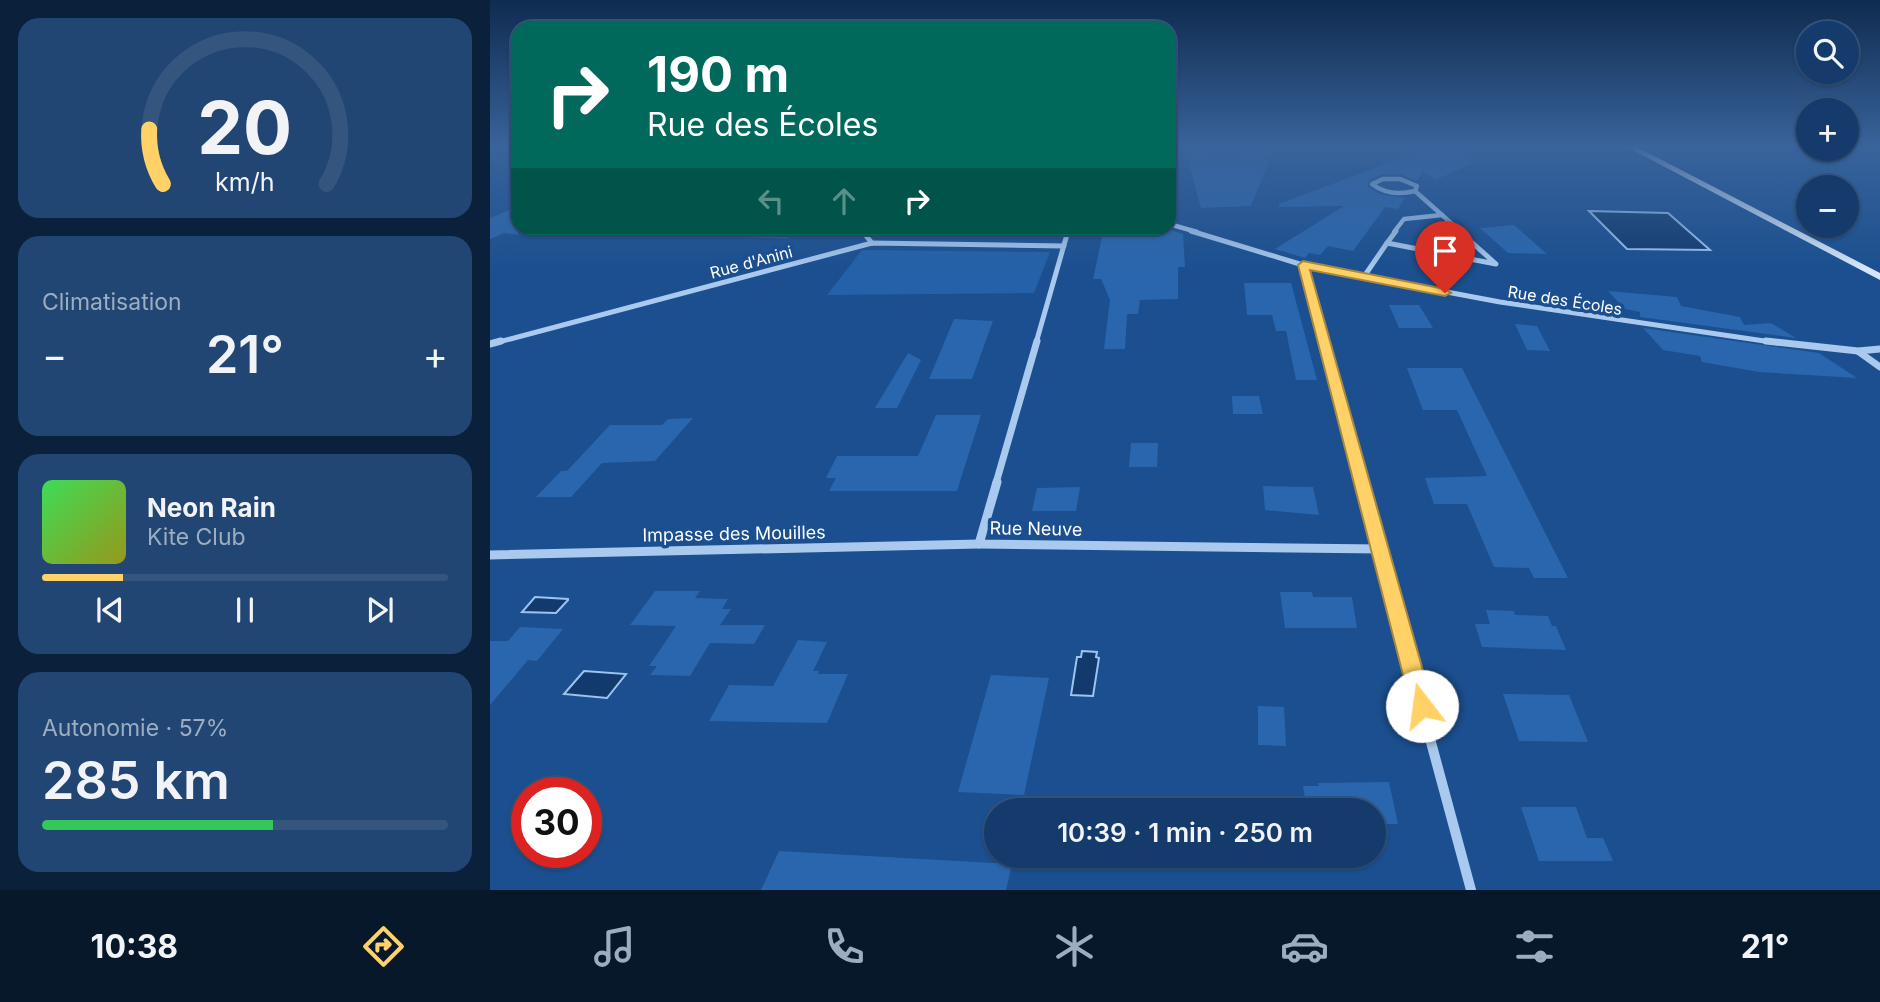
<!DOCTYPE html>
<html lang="fr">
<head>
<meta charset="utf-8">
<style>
	body { margin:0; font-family:Inter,sans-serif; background:#214673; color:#f1f3f6; height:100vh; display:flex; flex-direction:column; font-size:26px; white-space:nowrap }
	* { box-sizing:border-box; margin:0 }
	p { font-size:23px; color:#9dadc1 }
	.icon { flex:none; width:38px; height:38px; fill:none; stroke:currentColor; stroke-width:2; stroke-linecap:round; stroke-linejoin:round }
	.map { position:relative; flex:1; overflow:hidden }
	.side { display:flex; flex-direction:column; gap:18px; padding:18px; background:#0b203b; width:490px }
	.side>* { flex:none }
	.guide { position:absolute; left:21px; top:21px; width:665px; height:214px; border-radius:21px; box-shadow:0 2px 5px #0004,0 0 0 2px #33557e; background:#00695c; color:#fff; overflow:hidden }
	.controls { position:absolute; left:1306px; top:21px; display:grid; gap:14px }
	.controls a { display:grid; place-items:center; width:63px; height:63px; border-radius:50%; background:#143b6b; box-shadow:0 2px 5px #0004,0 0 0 2px #33557e; font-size:35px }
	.speed { position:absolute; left:21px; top:777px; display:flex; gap:14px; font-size:35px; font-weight:700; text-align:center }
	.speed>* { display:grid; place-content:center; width:91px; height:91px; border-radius:50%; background:#143b6b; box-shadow:0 2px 5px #0004,0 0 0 2px #33557e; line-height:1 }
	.speed .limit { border:10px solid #d22; background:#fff; color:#111 }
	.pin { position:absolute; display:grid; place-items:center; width:60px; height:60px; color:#fff; margin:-72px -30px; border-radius:50% 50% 50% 0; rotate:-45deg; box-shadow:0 0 7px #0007 }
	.pin .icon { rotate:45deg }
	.me { position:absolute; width:77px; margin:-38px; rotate:345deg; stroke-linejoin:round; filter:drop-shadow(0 0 5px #0008) }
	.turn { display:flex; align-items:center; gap:24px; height:147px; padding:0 21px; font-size:32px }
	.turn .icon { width:91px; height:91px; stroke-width:2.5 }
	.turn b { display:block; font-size:49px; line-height:60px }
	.lanes { display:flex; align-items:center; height:66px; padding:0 21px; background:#0003; justify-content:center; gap:35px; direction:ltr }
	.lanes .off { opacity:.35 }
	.big { font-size:52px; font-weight:600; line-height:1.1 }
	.side .widget { flex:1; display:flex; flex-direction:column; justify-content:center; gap:10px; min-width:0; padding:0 24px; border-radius:21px; background:#214673 }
	.side .dial { align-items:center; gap:0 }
	.dial svg { height:182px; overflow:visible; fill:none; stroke:#33557e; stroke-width:7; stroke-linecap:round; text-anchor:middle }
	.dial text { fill:#f1f3f6; stroke:none }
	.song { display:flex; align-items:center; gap:21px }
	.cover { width:84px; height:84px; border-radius:10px; background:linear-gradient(135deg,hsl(130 70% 55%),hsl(60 70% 35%)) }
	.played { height:7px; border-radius:4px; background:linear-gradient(90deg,#ffd166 20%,#33557e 20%) }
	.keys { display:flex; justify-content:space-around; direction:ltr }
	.heat { display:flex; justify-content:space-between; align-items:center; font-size:38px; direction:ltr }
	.charge { height:10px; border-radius:5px; background:linear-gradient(90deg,#34c759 57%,#33557e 0) }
	.trip { position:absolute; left:494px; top:798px; width:402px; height:70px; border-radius:35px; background:#143b6b; box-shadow:0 2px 5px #0004,0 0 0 2px #33557e; font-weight:600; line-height:70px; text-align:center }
	.tabs { display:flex; height:112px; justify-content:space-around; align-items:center; background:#08182b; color:#9dadc1 }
	.tabs .icon { width:49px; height:49px }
	.tabs .active { color:#ffd166 }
	.tabs b { font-size:32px; color:#f1f3f6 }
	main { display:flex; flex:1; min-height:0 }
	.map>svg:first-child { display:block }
	.green { fill:#2461a8 }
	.water { fill:#123a6d; stroke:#9cc4f0; stroke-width:2 }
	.building { fill:#2a66ad }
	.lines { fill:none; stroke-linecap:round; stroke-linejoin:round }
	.minor-far4 { stroke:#a9c9ee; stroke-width:4.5 }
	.minor-far3 { stroke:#a9c9ee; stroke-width:5 }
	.minor-far2 { stroke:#a9c9ee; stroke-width:7 }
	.minor-far1 { stroke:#a9c9ee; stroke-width:9 }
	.minor { stroke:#a9c9ee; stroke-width:10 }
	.secondary { fill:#d6e6fa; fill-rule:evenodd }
	.route { fill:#ffd166; stroke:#a68842; stroke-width:2 }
	.labels { text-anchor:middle; stroke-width:7; stroke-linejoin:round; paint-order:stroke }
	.far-street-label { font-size:16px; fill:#fff; stroke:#1b4f8f }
	.street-label { font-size:18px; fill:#fff; stroke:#1b4f8f }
</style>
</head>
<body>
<main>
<section class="side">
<div class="widget dial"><svg viewBox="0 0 100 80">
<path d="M14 69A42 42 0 1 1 86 69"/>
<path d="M14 69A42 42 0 0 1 8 45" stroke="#ffd166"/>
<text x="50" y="56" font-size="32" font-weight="700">20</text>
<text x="50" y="72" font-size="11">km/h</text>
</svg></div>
<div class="widget"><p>Climatisation</p>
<div class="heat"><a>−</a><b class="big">21°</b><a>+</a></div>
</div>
<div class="widget">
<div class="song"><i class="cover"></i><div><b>Neon Rain</b><p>Kite Club</p></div></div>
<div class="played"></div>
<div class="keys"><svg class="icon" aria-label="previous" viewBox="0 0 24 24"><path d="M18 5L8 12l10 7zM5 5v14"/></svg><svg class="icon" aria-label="pause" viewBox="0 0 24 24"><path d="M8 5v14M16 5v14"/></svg><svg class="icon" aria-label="next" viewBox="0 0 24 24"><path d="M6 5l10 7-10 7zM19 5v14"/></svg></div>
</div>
<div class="widget"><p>Autonomie · 57%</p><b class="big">285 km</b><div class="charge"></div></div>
</section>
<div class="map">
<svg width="1390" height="890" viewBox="0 0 1390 890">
	<rect width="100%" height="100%" fill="#1b4f8f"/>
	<g class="green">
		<polygon points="149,228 308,228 297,239 142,233"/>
		<polygon points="372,250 560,252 544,293 337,295"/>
	</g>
	<g class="water">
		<polygon points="1099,211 1178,213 1220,250 1137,249"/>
		<polygon points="45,597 78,599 78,600 66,613 32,612"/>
		<polygon points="592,651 607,652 606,657 609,658 603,696 581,695 587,657 591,657"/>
		<polygon points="94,671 136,674 117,698 74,694"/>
	</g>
	<g class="building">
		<polygon points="785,145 761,206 711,208 699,165 702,152 745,156 759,148"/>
		<polygon points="927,145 960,145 988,161 945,180 933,171 927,181 910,174 892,174 879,180 878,187 890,194 915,198 908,209 895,207 863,251 838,246 830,255 819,253 815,258 785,249 854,206 789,207 789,204 925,153 924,148 931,148"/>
		<polygon points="28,206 28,235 14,233 0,239 0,218"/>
		<polygon points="1024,225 1057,254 1018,253 990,228"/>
		<polygon points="614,228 674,228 693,234 695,267 688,267 688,299 650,300 648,314 637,314 635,349 614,349 620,300 611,279 603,279"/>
		<polygon points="754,283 801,283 827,380 806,380 796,331 786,331 782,315 757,315"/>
		<polygon points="1118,291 1187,297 1191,306 1250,317 1254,325 1281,323 1306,338 1150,317 1150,312 1135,309"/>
		<polygon points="899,305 929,305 943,328 909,328"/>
		<polygon points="464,319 503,321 482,379 439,379"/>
		<polygon points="1025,324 1047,326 1060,351 1037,350"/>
		<polygon points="1153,328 1329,353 1367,378 1269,372 1212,362 1210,356 1173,350"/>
		<polygon points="418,353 431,360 407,408 385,408"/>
		<polygon points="917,368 972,368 1078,578 1044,578 1039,568 1004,567 977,504 944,504 935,478 997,476 967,410 933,410"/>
		<polygon points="742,396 769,396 773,414 743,414"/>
		<polygon points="446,415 491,415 467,491 339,491 346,478 336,478 347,456 428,456"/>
		<polygon points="203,418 165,461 112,463 81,497 46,497 71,471 77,471 120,425 172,425 178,419"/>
		<polygon points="641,443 668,443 667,467 639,467"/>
		<polygon points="773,486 823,487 829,515 775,510"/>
		<polygon points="590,487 586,511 542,511 547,488"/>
		<polygon points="165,591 210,591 205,598 238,599 232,609 241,609 230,625 275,625 264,644 220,643 200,676 160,675 167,666 159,666 186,626 140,625"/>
		<polygon points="790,592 822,592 823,597 862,597 867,628 795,628"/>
		<polygon points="996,610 1024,611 1025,615 1058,616 1062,626 1066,626 1076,650 992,647 985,624 1000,624"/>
		<polygon points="30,627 73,629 47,661 38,660 0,705 0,641 18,641"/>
		<polygon points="308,640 337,642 323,671 329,671 328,674 358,674 337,723 219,721 239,685 283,686"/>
		<polygon points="501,675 559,678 534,795 468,792"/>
		<polygon points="1013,694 1079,695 1098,742 1029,741"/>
		<polygon points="768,706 794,707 796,746 768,745"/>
		<polygon points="899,782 908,824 884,824 884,810 817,810 813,786 829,786 828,783"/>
		<polygon points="1031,807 1086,807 1097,838 1113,838 1123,861 1049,861"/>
		<polygon points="289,851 522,864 516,890 271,890"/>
	</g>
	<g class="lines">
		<g class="minor-far4">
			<polyline points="0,147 5,145"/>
			<path d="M893,179H910L927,186L925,191C909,195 895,194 882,184Z"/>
			<polyline points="952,215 971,232"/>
			<polyline points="679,224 707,232"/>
			<polyline points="370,228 374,232"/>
			<polyline points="578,232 579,228"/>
			<polyline points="904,232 914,219 952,215 925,191"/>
		</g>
		<g class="minor-far3">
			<polyline points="372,231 382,243"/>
			<polyline points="701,231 813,265 1010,302 1288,343"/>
			<polyline points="897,243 906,231"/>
			<polyline points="813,265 834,343"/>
			<polyline points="873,278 897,243 1006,264 969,231"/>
			<polyline points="5,343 382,243 574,246"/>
			<polyline points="546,343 578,231"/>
		</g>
		<g class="minor-far2">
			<polyline points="833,341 872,483"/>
			<polyline points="1276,341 1368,351 1390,349"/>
			<polyline points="0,344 11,341"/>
			<polyline points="1369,352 1390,367"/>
			<polyline points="506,483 547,341"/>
		</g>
		<g class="minor-far1">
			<polyline points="507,482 489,544 890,549"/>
			<polyline points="871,482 920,662"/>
			<polyline points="0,555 489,544"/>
		</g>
		<polyline class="minor" points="919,661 981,890"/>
		<polygon class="secondary" points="1133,145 1143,145 1390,273 1390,280"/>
	</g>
	<linearGradient id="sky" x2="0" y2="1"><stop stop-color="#0f2b4f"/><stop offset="0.54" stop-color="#39639b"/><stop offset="1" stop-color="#39639b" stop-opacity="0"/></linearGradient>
	<rect width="1390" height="270" fill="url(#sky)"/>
	<polygon class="route" points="813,261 955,289 961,293 955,296 820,270 943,706 940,713 932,716 924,713 921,706 808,265"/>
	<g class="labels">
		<g class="far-street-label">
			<text transform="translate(261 262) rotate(-15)" y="6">Rue d'Anini</text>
			<text transform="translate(1075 300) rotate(9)" y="6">Rue des Écoles</text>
		</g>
		<g class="street-label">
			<text transform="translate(546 529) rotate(1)" y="6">Rue Neuve</text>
			<text transform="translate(244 534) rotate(-1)" y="6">Impasse des Mouilles</text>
		</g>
	</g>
</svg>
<div class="controls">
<a><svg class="icon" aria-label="search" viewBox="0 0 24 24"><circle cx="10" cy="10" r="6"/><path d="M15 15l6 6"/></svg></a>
<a>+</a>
<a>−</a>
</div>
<div class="speed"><div class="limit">30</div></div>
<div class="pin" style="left:955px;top:293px;background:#d93025"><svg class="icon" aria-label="arrive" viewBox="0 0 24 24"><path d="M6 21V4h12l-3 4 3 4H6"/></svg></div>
<svg class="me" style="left:932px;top:706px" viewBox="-20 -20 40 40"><circle r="19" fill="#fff"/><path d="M0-13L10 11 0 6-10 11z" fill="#ffd166"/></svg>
<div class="trip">10:39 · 1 min · 250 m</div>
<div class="guide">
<div class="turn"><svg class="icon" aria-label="right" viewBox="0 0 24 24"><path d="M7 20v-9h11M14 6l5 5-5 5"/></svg><div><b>190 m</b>Rue des Écoles</div></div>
<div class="lanes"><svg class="icon off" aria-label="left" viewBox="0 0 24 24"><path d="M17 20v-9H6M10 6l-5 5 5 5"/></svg><svg class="icon off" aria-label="ahead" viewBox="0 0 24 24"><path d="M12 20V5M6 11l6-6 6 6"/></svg><svg class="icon" aria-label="right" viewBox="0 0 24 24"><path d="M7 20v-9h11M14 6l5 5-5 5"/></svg></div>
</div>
</div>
</main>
<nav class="tabs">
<b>10:38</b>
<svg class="icon active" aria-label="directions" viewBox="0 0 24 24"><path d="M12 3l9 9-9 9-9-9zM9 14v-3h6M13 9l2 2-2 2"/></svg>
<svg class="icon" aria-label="music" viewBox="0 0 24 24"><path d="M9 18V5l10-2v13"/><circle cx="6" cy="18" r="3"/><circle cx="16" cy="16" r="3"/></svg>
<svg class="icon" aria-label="phone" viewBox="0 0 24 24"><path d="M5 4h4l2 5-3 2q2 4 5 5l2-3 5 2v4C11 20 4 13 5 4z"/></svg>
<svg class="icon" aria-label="climate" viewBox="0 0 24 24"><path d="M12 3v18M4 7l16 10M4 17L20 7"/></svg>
<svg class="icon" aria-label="car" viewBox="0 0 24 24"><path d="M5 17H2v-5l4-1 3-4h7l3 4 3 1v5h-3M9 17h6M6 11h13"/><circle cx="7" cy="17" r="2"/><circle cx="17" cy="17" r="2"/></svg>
<svg class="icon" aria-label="filters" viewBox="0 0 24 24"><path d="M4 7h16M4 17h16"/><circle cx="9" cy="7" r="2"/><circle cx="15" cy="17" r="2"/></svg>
<b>21°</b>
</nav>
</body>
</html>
